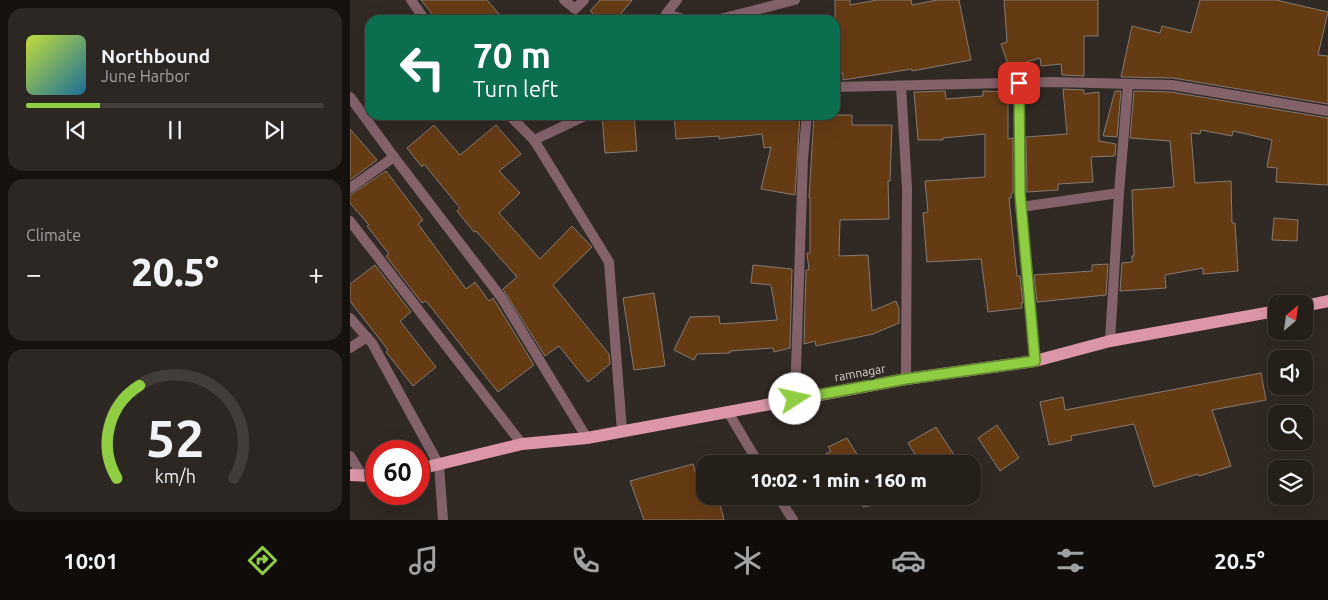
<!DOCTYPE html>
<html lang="en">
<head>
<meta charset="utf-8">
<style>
	body { margin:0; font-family:Ubuntu,sans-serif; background:#2d2723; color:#f1f3f6; height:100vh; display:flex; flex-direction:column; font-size:19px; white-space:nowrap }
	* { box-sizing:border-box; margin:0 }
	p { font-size:16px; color:#a3a2a2 }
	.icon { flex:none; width:28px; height:28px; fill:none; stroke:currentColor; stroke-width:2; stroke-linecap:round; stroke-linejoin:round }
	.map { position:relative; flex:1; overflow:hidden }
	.drawer { display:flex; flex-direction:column; gap:8px; padding:8px; background:#14110e; width:350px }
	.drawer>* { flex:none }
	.guide { position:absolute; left:15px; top:15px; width:475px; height:105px; border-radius:15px; box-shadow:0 5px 20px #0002,0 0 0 1px #423d39; background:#0b6e4f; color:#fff; overflow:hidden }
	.needle { width:32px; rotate:29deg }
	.fabs { position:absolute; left:918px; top:295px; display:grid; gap:10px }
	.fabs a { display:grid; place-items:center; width:45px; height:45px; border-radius:10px; background:#251f1a; box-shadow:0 5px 20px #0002,0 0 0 1px #423d39; font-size:25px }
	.speed { position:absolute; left:15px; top:440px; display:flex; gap:10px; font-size:25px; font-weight:700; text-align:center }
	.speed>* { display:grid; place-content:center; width:65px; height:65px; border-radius:50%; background:#251f1a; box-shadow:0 5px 20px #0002,0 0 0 1px #423d39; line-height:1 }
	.speed .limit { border:8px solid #d22; background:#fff; color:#111 }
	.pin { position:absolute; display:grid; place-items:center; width:42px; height:42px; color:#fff; margin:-21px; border-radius:10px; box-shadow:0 2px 8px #0006 }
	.me { position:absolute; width:55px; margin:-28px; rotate:80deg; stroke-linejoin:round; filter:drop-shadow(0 0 4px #0008) }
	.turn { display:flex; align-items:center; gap:18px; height:105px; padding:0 25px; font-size:22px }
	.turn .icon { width:65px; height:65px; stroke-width:2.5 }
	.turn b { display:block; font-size:35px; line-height:42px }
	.big { font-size:38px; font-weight:800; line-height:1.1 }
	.drawer .card { flex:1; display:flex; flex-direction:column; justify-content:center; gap:8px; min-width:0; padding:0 18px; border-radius:15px; background:#2d2723 }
	.drawer .dial { align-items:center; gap:0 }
	.dial svg { height:130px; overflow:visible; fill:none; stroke:#423d39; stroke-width:7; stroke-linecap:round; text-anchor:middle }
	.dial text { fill:#f1f3f6; stroke:none }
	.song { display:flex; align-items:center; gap:15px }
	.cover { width:60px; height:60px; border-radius:8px; background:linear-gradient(135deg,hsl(70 70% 55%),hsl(200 70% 35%)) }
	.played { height:5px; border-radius:2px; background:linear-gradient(90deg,#8fcd42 25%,#423d39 25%) }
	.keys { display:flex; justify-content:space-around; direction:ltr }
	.heat { display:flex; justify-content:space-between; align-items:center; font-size:28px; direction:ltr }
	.trip { position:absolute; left:346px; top:455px; width:285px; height:50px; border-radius:15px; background:#251f1a; box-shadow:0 5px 20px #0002,0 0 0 1px #423d39; font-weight:800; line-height:50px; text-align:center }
	.tab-bar { display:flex; height:80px; justify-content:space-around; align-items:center; background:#0f0c0a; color:#a3a2a2 }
	.tab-bar .icon { width:35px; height:35px }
	.tab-bar .on { color:#8fcd42 }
	.tab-bar b { font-size:22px; color:#f1f3f6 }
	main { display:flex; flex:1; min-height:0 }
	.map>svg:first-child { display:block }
	.building { fill:#653b14; stroke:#847b74 }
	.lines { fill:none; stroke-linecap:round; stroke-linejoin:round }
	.minor { stroke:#83626a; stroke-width:10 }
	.primary { stroke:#db97a8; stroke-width:12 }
	.route-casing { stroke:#5d852b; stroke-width:12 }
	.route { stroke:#8fcd42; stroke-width:9 }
	.labels { text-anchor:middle; stroke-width:5; stroke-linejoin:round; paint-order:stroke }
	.street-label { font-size:12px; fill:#dad5d1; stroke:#312923 }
</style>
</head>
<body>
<main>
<section class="drawer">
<div class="card">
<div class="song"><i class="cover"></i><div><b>Northbound</b><p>June Harbor</p></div></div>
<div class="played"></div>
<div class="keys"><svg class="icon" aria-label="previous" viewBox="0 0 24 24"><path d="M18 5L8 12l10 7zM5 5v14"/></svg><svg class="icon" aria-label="pause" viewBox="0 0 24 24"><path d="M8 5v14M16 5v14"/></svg><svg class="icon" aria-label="next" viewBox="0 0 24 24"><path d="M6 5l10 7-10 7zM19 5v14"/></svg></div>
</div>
<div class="card"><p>Climate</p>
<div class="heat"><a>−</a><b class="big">20.5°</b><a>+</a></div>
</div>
<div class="card dial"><svg viewBox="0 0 100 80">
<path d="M14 69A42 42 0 1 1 86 69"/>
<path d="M14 69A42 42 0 0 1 28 12" stroke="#8fcd42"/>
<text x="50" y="56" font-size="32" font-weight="700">52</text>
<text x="50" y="72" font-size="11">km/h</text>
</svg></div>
</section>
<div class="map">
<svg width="978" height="520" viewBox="0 0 978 520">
	<rect width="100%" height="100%" fill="#312923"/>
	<g class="building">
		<polygon points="71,0 137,0 154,20 87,20"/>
		<polygon points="250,0 282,0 266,20 251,20 240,11"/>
		<polygon points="485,0 500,0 500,5 527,0 561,0 562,5 587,0 609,0 621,60 562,71 562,69 493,80 493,73 485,74"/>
		<polygon points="654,0 748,0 748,36 734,36 734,76 712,75 711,64 691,66 690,58 659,67 651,44 657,42"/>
		<polygon points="850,0 926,0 978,12 968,55 978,56 978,104 823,78 771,77 782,26 810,33 812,26 841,33"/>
		<polygon points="713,89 734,90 734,94 749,92 749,141 766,144 765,156 741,157 743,182 708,184 708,190 677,192 676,137 717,134"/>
		<polygon points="595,91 596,99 633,96 633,91 658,92 658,139 663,138 663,193 661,194 661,198 659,198 667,276 670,276 673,303 671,303 672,308 638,312 631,259 577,262 573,213 578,212 575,181 635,177 635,134 593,138 593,140 568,140 564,92"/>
		<polygon points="765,91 771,91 767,137 753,136"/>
		<polygon points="784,91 821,92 978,118 978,185 926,182 927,168 917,167 922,140 883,131 882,136 851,130 850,134 841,133 845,183 881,181 882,223 885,223 888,271 853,274 853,268 815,275 816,288 770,291 772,263 782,262 782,256 784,256 782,190 824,187 820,141 780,138"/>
		<polygon points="252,115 284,115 287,151 255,153"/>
		<polygon points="324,115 450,115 445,195 411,189 421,147 414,148 412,134 369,139 369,136 326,139"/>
		<polygon points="464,115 502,115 502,125 542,125 540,181 538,181 539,219 490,220 489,256 518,255 522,311 546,301 549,309 549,323 523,334 466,346 465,341 454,344 456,270 459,270 457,253 460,253 460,198 459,198"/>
		<polygon points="84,125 110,155 146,125 171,154 149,171 170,193 149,213 190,259 222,226 242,247 203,285 259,354 260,364 238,382 209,346 195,356 153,289 167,277 126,231 124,232 107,211 110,208 74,164 72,167 57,148"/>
		<polygon points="0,129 27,160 0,180"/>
		<polygon points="36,171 73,220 68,224 116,289 125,282 139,301 143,298 184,365 148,392 76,301 72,303 36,256 39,254 17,226 19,225 0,203 0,195"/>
		<polygon points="924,218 948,220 947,241 922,240"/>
		<polygon points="758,264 756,295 687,302 684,275 742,271 742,265"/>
		<polygon points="25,265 61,312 50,321 86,367 63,386 36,352 38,350 0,301 0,284"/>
		<polygon points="403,265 442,269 440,348 424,352 423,348 380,351 380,353 347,354 344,360 324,350 340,317 369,316 370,324 427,320 421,285 401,283"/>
		<polygon points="304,293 315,366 284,370 273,298"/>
		<polygon points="911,373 916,400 862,410 881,466 849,476 848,474 804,487 784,424 721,436 722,440 699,445 690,402 713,397 715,410"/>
		<polygon points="647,425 669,458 650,471 628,438"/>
		<polygon points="586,427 610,464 571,464 558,443"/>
		<polygon points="497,438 513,464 457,464 481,451 478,447"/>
		<polygon points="343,464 350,489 355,488 355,496 368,496 374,520 294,520 280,481"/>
		<polygon points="507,496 532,496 536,503 513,507"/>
	</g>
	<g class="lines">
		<g class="minor">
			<polyline points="61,0 75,20"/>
			<polyline points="214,0 225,9 234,0"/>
			<polyline points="327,0 316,14 337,20"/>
			<polyline points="366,20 445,0"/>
			<polyline points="669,83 670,194 685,361"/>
			<polyline points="551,86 557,188 556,379"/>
			<polyline points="485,87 703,82 822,85 978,111"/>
			<polyline points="0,97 44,157 151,297 237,438"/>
			<polyline points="159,115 184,140 259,262 272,431"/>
			<polyline points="184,140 237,115"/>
			<polyline points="0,188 44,157"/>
			<polyline points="671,207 769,193"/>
			<polyline points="0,221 172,444"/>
			<polyline points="0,318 22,343 89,465 93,520"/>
			<polyline points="760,341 769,193 778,84"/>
			<polyline points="0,348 17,337"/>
			<polyline points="445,399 453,158 457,115"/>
			<polyline points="378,412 409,464"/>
			<polyline points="0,456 13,477"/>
			<polyline points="428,496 443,520"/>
		</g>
		<g class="primary">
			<polyline points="954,306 978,301"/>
			<polyline points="69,469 172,444 237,438 556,379 685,361 760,341 926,311"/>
			<polyline points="0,475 26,476"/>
		</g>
	</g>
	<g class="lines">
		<defs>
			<polyline id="route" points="445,399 556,379 685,361 670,194 669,83"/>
		</defs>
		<use href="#route" class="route-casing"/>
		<use href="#route" class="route"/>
	</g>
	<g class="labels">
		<g class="street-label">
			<text transform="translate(510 373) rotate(-10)" y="4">ramnagar</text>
		</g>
	</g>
</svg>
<div class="fabs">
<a><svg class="needle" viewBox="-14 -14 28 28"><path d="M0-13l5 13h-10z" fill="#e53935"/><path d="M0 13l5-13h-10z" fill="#a3a2a2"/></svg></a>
<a><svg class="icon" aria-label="sound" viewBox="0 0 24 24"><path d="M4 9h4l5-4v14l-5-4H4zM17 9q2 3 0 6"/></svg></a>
<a><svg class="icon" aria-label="search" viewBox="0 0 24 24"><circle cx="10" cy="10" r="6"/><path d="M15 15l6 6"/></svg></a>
<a><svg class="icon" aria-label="layers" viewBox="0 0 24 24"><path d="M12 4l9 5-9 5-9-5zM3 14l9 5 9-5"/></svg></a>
</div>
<div class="speed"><div class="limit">60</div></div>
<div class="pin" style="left:669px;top:83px;background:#d93025"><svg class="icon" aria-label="arrive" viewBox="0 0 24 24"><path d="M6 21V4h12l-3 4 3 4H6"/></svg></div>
<svg class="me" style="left:445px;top:399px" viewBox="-20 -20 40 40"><circle r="19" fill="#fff"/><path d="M0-13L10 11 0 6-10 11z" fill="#8fcd42"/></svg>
<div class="trip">10:02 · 1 min · 160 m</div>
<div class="guide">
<div class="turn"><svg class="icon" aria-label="left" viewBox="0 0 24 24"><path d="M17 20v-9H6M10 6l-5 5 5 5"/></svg><div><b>70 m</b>Turn left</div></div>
</div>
</div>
</main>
<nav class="tab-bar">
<b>10:01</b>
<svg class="icon on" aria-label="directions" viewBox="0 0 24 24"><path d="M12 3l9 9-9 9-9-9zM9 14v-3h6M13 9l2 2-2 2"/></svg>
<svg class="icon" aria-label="music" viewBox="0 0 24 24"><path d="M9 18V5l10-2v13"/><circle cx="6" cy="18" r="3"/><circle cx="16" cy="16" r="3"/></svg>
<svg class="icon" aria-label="phone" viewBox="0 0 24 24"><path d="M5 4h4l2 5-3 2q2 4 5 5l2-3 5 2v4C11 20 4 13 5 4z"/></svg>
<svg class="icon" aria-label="climate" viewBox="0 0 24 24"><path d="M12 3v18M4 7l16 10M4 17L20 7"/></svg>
<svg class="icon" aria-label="car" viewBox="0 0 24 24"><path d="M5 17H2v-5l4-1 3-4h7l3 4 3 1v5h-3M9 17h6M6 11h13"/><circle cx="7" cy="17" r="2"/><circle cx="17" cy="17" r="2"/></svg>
<svg class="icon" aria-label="filters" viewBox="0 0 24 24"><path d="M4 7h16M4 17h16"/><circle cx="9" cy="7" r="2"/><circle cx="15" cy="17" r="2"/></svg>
<b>20.5°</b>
</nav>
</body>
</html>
